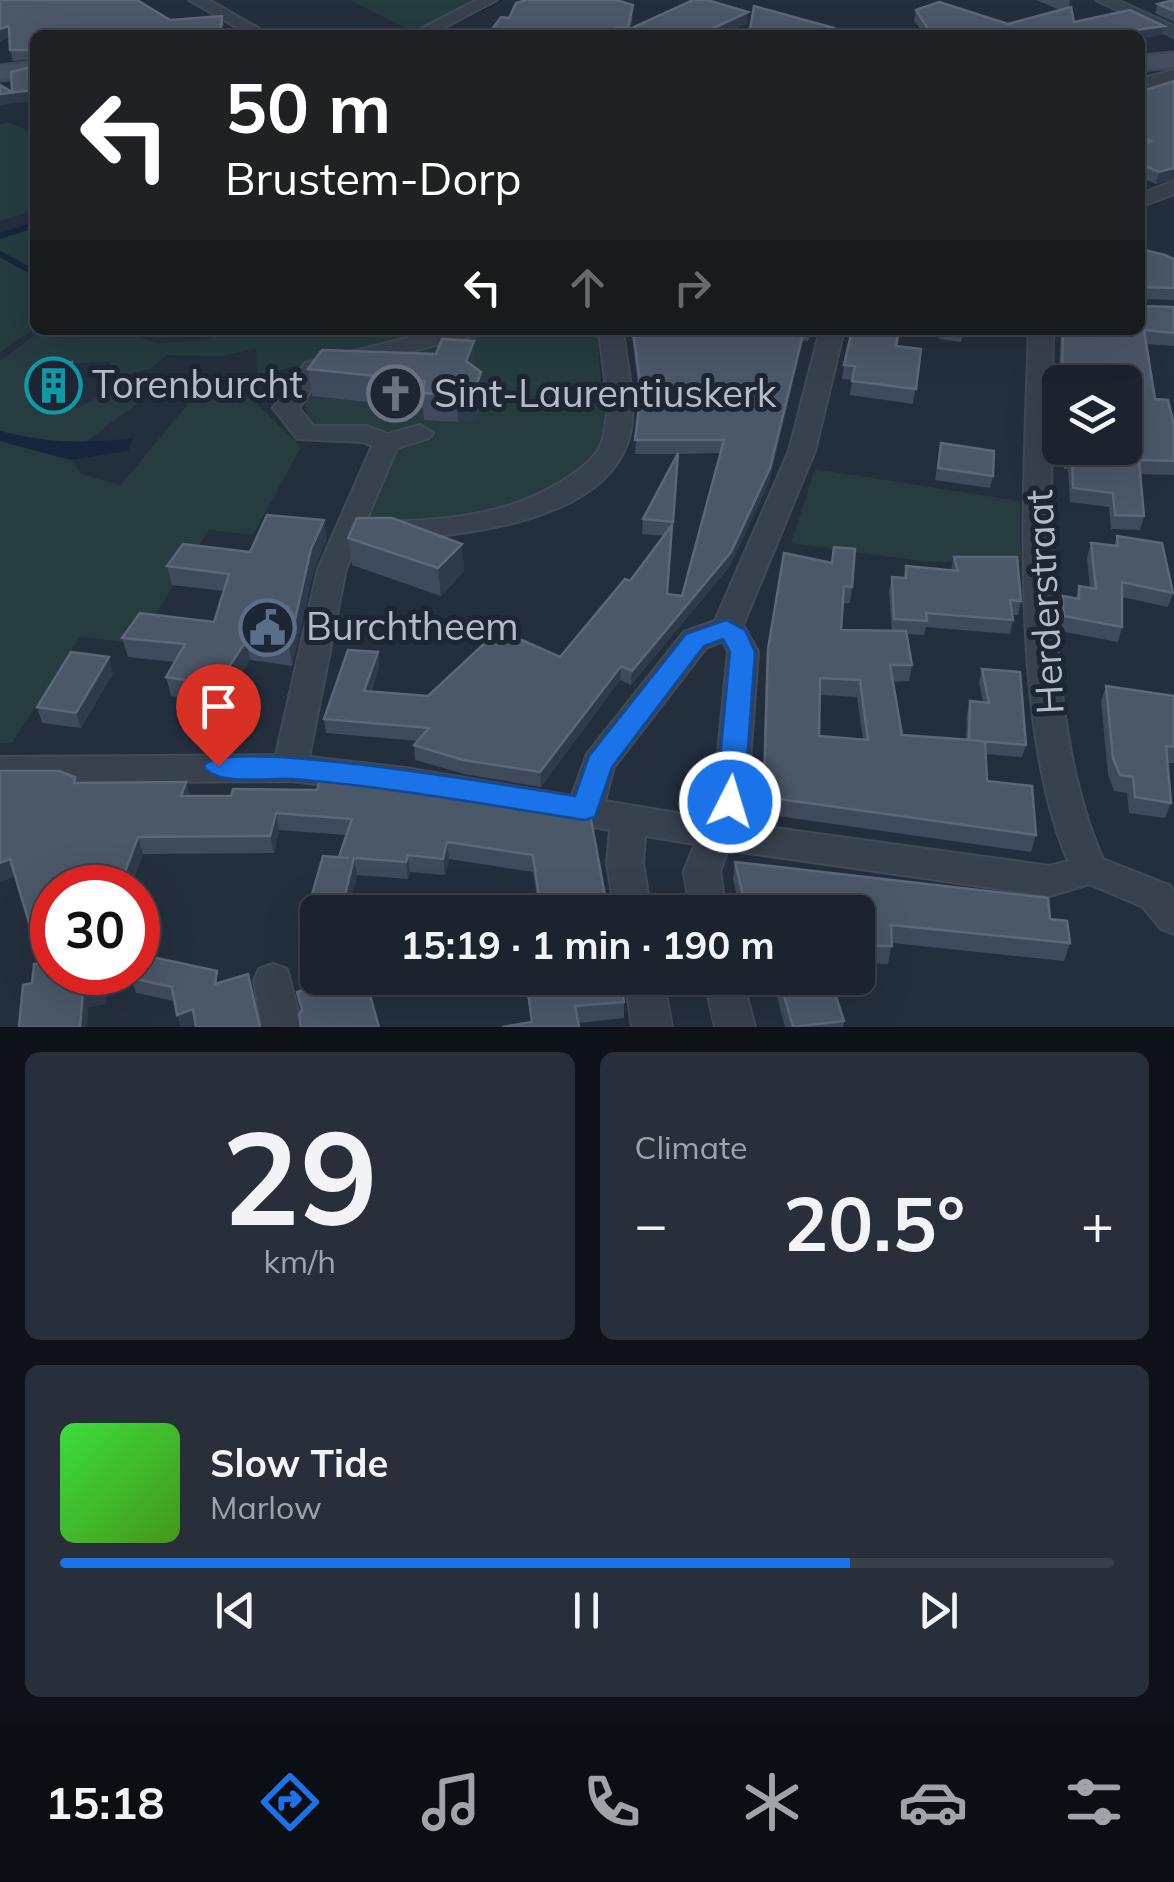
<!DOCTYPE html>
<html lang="en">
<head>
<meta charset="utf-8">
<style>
	body { margin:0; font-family:Mulish,sans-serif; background:#282f3a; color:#f1f3f6; height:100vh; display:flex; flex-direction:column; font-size:38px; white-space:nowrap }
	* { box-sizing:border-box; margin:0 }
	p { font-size:32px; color:#a0a4aa }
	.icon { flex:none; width:55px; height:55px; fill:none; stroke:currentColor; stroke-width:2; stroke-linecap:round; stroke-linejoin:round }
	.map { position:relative; height:1027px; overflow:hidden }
	.panel { display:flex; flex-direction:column; gap:25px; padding:25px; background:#0f1319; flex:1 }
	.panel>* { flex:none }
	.hud { position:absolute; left:30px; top:30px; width:1115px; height:305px; border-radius:15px; box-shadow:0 10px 40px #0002,0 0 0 2px #39404a; background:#202124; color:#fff; overflow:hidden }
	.buttons { position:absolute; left:1042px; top:365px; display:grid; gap:20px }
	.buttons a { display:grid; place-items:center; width:100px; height:100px; border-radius:15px; background:#1b232e; box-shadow:0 10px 40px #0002,0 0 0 2px #39404a; font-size:50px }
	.speed { position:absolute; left:30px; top:865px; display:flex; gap:20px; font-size:50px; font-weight:700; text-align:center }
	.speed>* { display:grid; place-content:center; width:130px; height:130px; border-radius:50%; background:#1b232e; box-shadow:0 10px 40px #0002,0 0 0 2px #39404a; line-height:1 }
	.speed .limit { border:15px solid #d22; background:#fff; color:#111 }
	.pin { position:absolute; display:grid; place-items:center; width:85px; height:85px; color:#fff; margin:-102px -42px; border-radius:50% 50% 50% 0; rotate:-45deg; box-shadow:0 0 10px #0007 }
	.pin .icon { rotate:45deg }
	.me { position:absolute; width:110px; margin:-55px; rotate:5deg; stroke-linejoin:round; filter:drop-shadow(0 0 8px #0008) }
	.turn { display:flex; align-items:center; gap:35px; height:210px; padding:0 30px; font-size:45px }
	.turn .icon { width:130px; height:130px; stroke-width:2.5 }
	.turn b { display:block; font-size:70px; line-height:85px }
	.lanes { display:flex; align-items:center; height:95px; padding:0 30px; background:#0003; justify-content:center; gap:50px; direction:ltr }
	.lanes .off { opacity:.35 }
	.big { font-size:75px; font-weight:700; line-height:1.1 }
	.panel .tile { flex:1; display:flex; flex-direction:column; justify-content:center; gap:15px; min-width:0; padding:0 35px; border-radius:15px; background:#282f3a }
	.panel .dial { align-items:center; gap:0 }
	.dial b { font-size:130px; line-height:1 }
	.song { display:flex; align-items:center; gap:30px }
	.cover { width:120px; height:120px; border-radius:15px; background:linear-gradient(135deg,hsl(120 70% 55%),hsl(100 70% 35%)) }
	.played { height:10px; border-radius:5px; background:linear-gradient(90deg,#1a73e8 75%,#39404a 75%) }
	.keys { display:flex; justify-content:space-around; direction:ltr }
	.heat { display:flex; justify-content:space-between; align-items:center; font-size:55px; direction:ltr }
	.panel .tiles { flex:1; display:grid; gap:25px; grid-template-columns:1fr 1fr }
	.tile:last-child { grid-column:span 2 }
	.trip { position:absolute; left:300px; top:895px; width:575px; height:100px; border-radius:15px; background:#1b232e; box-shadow:0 10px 40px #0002,0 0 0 2px #39404a; font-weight:700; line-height:100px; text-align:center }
	.menu { display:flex; height:160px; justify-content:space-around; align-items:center; background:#0b0e12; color:#a0a4aa }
	.menu .icon { width:70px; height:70px }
	.menu .active { color:#1a73e8 }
	.menu b { font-size:45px; color:#f1f3f6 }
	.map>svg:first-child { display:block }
	.green { fill:#263c3f }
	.water { fill:#17263c }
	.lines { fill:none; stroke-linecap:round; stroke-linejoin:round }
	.stream-far1 { stroke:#17263c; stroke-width:5 }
	.stream { stroke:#17263c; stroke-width:6 }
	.street-casing { stroke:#414a57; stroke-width:4 }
	.secondary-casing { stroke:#414a57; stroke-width:5 }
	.street { fill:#38414e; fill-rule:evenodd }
	.secondary { fill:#465061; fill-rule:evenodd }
	.wall { fill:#3f4b5c; fill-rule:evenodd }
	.shaded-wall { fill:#2f3b4b }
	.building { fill:#4b5868; stroke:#5c6777; stroke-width:2.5; fill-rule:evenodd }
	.route { fill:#1a73e8; stroke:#114b97; stroke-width:2.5 }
	.labels { text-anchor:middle; stroke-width:10; stroke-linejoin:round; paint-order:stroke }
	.poi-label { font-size:38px; fill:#b4bcc9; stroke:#1d2633; text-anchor:start }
	.street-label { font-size:38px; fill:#b4bcc9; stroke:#1d2633 }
</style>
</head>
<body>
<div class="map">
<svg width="1174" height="1027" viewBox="0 0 1174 1027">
	<rect width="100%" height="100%" fill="#242f3e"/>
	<g class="green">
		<polygon points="350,0 485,0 415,33"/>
		<polygon points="7,122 35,132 35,210 0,221 0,125"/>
		<polygon points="35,226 35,328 0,352 0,235"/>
		<path d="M42,330H110L159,343L205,340L231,330H444L258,375L256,349L222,356L167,355L150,369L120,376L109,362C80,362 42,363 32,394L44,408H77L111,391L143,389L139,402L83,444L39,441L0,431V361Z"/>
		<polygon points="492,330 597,330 605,439 601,451 574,478 507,512 356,528 396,432 309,427 300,381 392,352"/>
		<polygon points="245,392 301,447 253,535 209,530 137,643 80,637 12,743 0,743 0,441 71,460 81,474 121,485 196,394"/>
		<polygon points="815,469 1020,501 1021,562 928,562 791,543"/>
	</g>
	<path class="water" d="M0,431C46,443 85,444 133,438L128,451L71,460L0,441Z"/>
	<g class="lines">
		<polyline class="stream-far1" points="462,18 500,0"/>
		<g class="stream">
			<polyline points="0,236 35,225"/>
			<polyline points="0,254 35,273"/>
		</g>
		<defs>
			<g id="street">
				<polygon points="189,0 209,0 270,35 250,35"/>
				<polygon points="477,0 497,0 430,35 409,35"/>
				<polygon points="1096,0 1117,0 1174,26 1174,37"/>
				<polygon points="1174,70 1174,80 1140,90 1140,79"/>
				<polygon points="1174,181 1174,194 1140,207 1140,194"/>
				<path d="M440,330H481L477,335L323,373L299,408L313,426H367L388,434L420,425L433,433L429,438L397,448L365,523C437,520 506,519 567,478C582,468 599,456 603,438C612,404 602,365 599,330H623C626,365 640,410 627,444C595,531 434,538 358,541L346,569L309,757L406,768L572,796L587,754L684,632L715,621L789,451L820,330H844L815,451L743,625L758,652L747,802L739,823L1050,866L1068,861C1009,723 1024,481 1029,330H1053C1051,480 1041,723 1103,859L1169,885L1174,891V934L1161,929L1143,907L1089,884L1050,896L728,850L720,871L726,912H690L684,871L695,844L645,836L643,863L651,912H615L607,863L610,830L406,794L290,781L0,783V757L276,755L318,569L372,446L363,442L297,439L273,408L305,363ZM723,641L728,652L713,802L706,818L605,801L614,767L706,648Z"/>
				<polygon points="273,964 287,969 302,1027 262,1027 254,981 259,969"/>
				<polygon points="625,978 663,978 672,1027 632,1027"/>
				<polygon points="704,978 742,978 755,1027 715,1027"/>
			</g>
			<g id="secondary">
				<polygon points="1174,53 1174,67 1140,70 1140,56"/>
				<polygon points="35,62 35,76 0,80 0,66"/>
			</g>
		</defs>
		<use href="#street" class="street-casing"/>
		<use href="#secondary" class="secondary-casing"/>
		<use href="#street" class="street"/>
		<use href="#secondary" class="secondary"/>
	</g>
	<g class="wall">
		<polygon points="0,0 170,20 222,16 224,26 35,59 13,61 10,50 10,37 0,41"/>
		<polygon points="1036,0 1070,0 1069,8 1074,22 1164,26 1162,35 924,35 914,20 916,10 1008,24 1060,10"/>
		<polygon points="1174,0 1174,22 1155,13 1158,4"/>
		<polygon points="633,17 630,29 747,23 722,35 488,35"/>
		<polygon points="1140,92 1174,179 1156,184 1140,177"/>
		<polygon points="1140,249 1174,259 1174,300 1141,299 1141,306 1174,307 1174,346 1146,344 1155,399 1174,425 1174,475 1140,474 1144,516 1140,530 1111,529 1109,507 1070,502 1068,469 1064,469 1064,448 1125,448 1131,425 1129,395 1125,394 1125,382 1060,382 1060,385 1058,384 1061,330 1140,330"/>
		<path d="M631,330H812L808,341H803L769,482L730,566L631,685L620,680L541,787L464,774L415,760L414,745L418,741L326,733L324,719L378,652L379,666L371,692L428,696L560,657L630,581L664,536L642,534L643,519L678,454H635L640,400ZM720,453L682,596L667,594L678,454Z"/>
		<polygon points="940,330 964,330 961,342 939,339"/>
		<polygon points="474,341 475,368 481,372 483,399 476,419 458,422 424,420 423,408 312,396 308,369 436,354"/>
		<polygon points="896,346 921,349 913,404 850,395 852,380 842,379 844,365"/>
		<polygon points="74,369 75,396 60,398 31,392 29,385"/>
		<polygon points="941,443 993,476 990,488 935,480"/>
		<polygon points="1117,536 1173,593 1168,607 1122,597 1122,627 1118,642 1060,631 1059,611 1063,596 1076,598 1079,586 1090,588 1087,558 1091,543 1114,546"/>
		<polygon points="348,538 464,571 441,596 352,565"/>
		<polygon points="327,539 314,568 292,666 250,660 222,704 171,696 166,677 175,662 128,657 122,638 214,622 224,591 172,585 167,566"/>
		<path d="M784,553L852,587L850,603H843L841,630L892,631L889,591L892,577L904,578L906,566L951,570L954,557L1021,601L1018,615H1012L1013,620L1010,634L926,627L924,635L906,634L912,665L909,681L893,682L902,735L966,740L967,714L970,701L983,702L979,682L982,669L1026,745L1022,757L986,754L987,781L1036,835L1031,852L770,815L762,806L766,666ZM820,695L857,697L863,739L819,736Z"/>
		<polygon points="113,673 81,728 42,723 37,707"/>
		<polygon points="1106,686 1174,696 1174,763 1168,763 1171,803 1165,818 1129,813 1127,793 1114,791 1108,774 1101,701"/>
		<polygon points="0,771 59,771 75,777 77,783 186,782 190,796 231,796 233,789 317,790 322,772 403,781 590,814 608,912 516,912 516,900 537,897 533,872 449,859 445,875 410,872 408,879 357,875 348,912 318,912 318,978 365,978 379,1027 301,1027 299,1014 302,1010 297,992 306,989 302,930 323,856 339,857 346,835 279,830 274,853 143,854 130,888 52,888 52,958 44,962 52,961 52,972 107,972 106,1004 88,1007 87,1027 19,1027 23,985 32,983 34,964 43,963 15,876 0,882"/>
		<polygon points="735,862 1050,919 1070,943 1064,961 892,943 888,964 858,963 858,912 741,912 733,879"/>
		<polygon points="217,971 196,1025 188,1027 181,1027 174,1001 136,993 131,978"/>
		<polygon points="517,978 620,978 624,1002 624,1018 578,1023 531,1022 525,978 517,979"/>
		<polygon points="757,978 849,978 846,989 834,990 844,1021 843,1027 785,1027 776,993 760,994"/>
	</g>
	<g class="shaded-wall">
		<polygon points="748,12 747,23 722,35 703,35 703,33"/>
		<polygon points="9,26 12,36 0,41 0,29"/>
		<polygon points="1164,26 1162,35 1140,39 1140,35 1099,35"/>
		<polygon points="35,90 35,101 0,105 0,94"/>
		<polygon points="1174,168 1174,179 1156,184 1159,172"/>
		<polygon points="804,330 803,341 769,482 730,566 631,685 632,671 731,552"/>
		<polygon points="474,341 475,368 466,361"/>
		<polygon points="72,362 75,396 60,398 58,391"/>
		<polygon points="481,372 483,399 476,419 458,422 456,395"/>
		<polygon points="324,520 327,539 314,568 292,666 289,646 311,549"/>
		<polygon points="462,544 464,571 441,596 438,568"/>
		<polygon points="246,641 250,660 222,704 217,685"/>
		<polygon points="378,652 379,666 366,705 364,691"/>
		<polygon points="109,657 113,673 81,728 76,713"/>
		<polygon points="621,666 620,680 541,787 540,772"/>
		<polygon points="186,782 190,798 181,796"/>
		<polygon points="276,813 279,830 274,853 270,836"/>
		<polygon points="138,837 143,854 130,888 119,888"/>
		<polygon points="447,842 449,859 445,875 443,859"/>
		<polygon points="408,855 410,872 408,879 406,862"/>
		<polygon points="354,858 357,875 348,912 341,912"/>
		<polygon points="10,859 16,876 0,882 0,863"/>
		<polygon points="52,937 52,958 43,963 36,946"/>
		<polygon points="101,972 107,972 106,1004 88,1007 87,1027 80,1027 83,992"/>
		<polygon points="193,1009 197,1024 188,1027 181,1027 177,1015"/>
	</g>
	<g class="building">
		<polygon points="0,0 137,0 170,20 222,16 220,35 35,35 35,50 10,50 9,26 0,29"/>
		<polygon points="526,0 616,0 633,5 628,28 615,28 634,35 488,35 501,17 509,18 516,3"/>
		<polygon points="693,0 707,0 748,12 703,33 630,29"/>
		<polygon points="1174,0 1174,11 1158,4"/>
		<polygon points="939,2 1008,24 1071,7 1074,22 1130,10 1164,26 1099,35 932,35 916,10"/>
		<polygon points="754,6 834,28 833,35 749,35"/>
		<polygon points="35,66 35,90 0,94 0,85 12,92 11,72"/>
		<polygon points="1174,81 1174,168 1159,172 1140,164 1140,146 1151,141 1140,136 1140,92"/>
		<polygon points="1140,249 1165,255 1174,259 1174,288 1141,287 1141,306 1174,307 1174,333 1144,330 1155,399 1168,400 1174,425 1174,461 1139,460 1144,516 1115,515 1113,493 1073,488 1072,456 1067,455 1067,448 1125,448 1125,424 1136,426 1133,381 1062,371 1063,330 1140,330"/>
		<polygon points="633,330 804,330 770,468 731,552 632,671 621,666 540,772 463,760 414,745 429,728 324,719 348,650 378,652 364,691 428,696 499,630 560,657 625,579 630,581 672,525 667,594 682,596 724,440 635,440 641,391"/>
		<polygon points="852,330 899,330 896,346 921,349 916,389 852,381 855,366 844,365"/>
		<polygon points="442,339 474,341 466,361 481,372 474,392 456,395 422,393 425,381 308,369 322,350 436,354"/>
		<polygon points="72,362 73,388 58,391 29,385"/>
		<polygon points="941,443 994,451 993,476 938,468"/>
		<polygon points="678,453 673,522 643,519"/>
		<polygon points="267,515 324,520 311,549 289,646 246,641 217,685 166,677 185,644 122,638 140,613 214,622 229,574 167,566 183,544 250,552"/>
		<polygon points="357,518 392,518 462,544 438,568 348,538"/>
		<polygon points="1117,536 1162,543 1173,593 1122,582 1122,627 1064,616 1063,596 1079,599 1079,586 1096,589 1091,543 1118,546"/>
		<path d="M834,547L855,549L852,587L844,586L841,630L906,631L912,665H890L902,735L985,741L987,781L1032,786L1036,835L772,798L764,790L768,649L784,553L832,563ZM820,678L860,680L868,740L819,736Z"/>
		<polygon points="954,557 1017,557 1021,601 1010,600 1013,620 926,613 927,621 894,619 892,577 906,578 906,566 958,571"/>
		<polygon points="71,652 109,657 76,713 37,707"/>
		<polygon points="982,669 1020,672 1026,745 969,740 970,701 989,703"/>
		<polygon points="1106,686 1174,696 1174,747 1166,746 1171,803 1135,797 1133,777 1120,775 1113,758"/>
		<polygon points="0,771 59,771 75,777 74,783 186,782 181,796 231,796 233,789 317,790 322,772 403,781 590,814 608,912 517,912 516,900 539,897 533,855 447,842 443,859 408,855 406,862 354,858 341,912 318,912 318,978 365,978 379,1027 301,1027 299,1014 302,1010 297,992 306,989 302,930 323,856 349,858 339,857 352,819 276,813 270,836 138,837 119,888 52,888 52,937 36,946 10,859 0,863"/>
		<polygon points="735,862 1048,898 1050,919 1067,921 1070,943 891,925 892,946 858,946 858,912 747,912"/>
		<polygon points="143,955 217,971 215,984 248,974 260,1027 196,1027 193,1009 177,1015 172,987 131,978 134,972 138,972 138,966"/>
		<polygon points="52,961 52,972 101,972 100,989 83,992 80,1027 19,1027 23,985 32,983 34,964"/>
		<polygon points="526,978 620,978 624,1002 575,1006 579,1027 502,1027 532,1022"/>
		<polygon points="779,978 830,978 844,1021 793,1027"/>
	</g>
	<path class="route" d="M726,620L745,630L755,652L744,802L740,810H720L716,802L730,652L723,639L704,646L612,767L595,817L585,820C488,805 391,787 293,779C271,777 216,787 204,766C221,735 527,789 575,796L589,756L686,634Z"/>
	<defs>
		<symbol id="building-ring" viewBox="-11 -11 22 22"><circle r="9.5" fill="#1d2633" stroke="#0f9aa8" stroke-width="1.5"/><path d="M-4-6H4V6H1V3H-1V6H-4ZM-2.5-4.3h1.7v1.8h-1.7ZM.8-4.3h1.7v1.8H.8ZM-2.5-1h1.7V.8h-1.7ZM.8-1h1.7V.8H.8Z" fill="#0f9aa8"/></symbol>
		<symbol id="church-ring" viewBox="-11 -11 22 22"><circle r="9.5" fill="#1d2633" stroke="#6b7280" stroke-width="1.5"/><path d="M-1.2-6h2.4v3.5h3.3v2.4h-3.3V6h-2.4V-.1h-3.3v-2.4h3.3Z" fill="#6b7280"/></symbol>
		<symbol id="civic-ring" viewBox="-11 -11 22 22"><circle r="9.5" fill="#1d2633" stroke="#5c6f8a" stroke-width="1.5"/><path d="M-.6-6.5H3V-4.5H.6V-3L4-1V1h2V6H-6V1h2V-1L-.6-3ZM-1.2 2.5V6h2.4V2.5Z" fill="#5c6f8a"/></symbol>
	</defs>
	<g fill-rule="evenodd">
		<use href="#building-ring" x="22" y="354" width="63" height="63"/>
		<use href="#church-ring" x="364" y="362" width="63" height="63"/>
		<use href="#civic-ring" x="236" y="596" width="63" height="63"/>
	</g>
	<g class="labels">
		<g class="poi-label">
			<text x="92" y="398">Torenburcht</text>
			<text x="434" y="407">Sint-Laurentiuskerk</text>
			<text x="306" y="640">Burchtheem</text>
		</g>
		<g class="street-label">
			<text transform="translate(1045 602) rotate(-93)" y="13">Herderstraat</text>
		</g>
	</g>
</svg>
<div class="buttons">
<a><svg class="icon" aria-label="layers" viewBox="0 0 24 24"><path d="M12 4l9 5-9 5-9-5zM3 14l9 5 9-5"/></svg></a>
</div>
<div class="speed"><div class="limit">30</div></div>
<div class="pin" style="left:218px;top:766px;background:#d93025"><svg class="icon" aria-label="arrive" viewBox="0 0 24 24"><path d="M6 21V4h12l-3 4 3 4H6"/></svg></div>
<svg class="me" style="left:730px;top:802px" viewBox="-20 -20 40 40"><circle r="17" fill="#1a73e8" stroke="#fff" stroke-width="3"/><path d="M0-11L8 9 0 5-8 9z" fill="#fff"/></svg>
<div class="trip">15:19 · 1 min · 190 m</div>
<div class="hud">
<div class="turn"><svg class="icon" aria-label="left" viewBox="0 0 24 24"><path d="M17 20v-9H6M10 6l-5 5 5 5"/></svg><div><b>50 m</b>Brustem-Dorp</div></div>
<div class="lanes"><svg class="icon" aria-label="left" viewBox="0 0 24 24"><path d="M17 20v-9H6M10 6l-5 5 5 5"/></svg><svg class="icon off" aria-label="ahead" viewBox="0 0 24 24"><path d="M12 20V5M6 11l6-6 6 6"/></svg><svg class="icon off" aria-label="right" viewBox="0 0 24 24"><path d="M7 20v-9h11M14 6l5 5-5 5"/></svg></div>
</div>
</div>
<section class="panel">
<div class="tiles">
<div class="tile dial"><b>29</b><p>km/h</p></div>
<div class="tile"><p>Climate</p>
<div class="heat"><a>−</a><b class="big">20.5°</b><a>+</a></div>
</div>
<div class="tile">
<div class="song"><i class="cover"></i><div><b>Slow Tide</b><p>Marlow</p></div></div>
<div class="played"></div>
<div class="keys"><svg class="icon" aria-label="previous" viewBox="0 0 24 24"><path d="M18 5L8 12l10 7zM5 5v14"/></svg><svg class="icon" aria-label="pause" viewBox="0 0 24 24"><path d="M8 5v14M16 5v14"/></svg><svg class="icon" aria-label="next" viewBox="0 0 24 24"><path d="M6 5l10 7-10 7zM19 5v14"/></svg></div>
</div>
</div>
</section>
<nav class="menu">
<b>15:18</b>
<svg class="icon active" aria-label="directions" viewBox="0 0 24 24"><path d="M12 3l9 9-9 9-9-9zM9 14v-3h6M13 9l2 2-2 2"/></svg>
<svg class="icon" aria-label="music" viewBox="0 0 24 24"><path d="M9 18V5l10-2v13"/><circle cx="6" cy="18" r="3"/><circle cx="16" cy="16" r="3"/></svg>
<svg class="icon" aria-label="phone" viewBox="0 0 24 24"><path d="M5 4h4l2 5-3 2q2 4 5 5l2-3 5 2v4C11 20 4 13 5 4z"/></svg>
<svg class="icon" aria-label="climate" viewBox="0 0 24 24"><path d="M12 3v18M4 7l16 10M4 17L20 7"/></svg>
<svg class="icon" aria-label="car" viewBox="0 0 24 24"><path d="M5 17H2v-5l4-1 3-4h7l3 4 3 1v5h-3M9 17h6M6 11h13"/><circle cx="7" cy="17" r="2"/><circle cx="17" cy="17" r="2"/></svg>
<svg class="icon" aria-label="filters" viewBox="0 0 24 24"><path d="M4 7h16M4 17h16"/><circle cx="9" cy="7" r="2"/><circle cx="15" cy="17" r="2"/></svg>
</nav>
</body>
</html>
